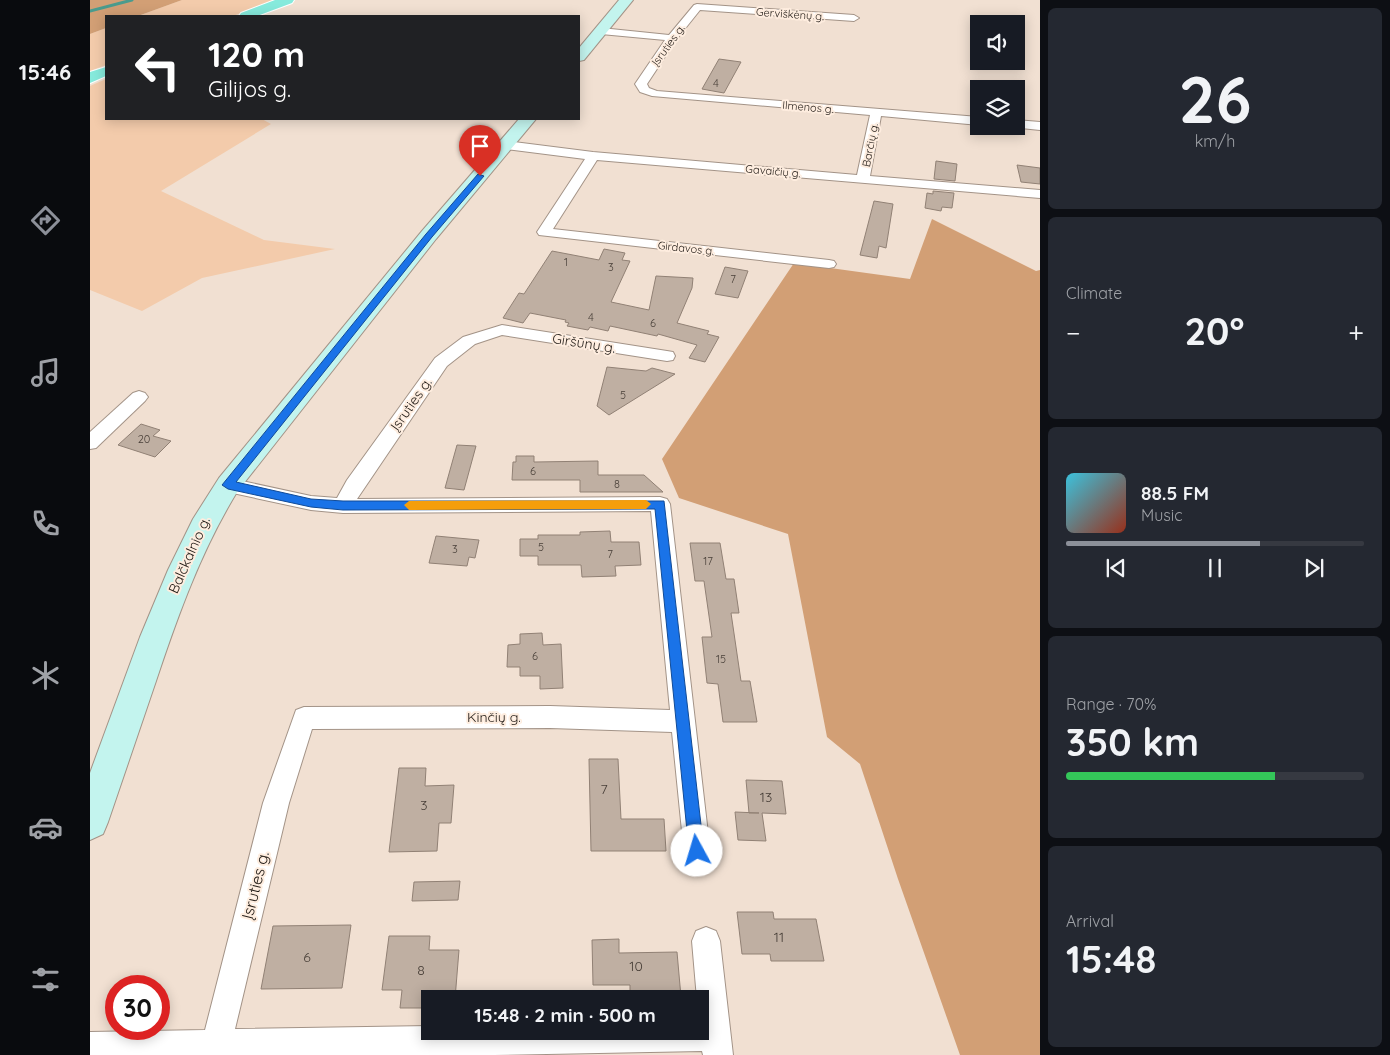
<!DOCTYPE html>
<html lang="en">
<head>
<meta charset="utf-8">
<style>
	body { margin:0; font-family:Quicksand,sans-serif; background:#242831; color:#f1f3f6; height:100vh; display:flex; flex-direction:column; font-size:19px; white-space:nowrap }
	* { box-sizing:border-box; margin:0 }
	p { font-size:16px; color:#9ea1a6 }
	.icon { flex:none; width:28px; height:28px; fill:none; stroke:currentColor; stroke-width:2; stroke-linecap:round; stroke-linejoin:round }
	.map { position:relative; flex:1; overflow:hidden }
	.details { display:flex; flex-direction:column; gap:8px; padding:8px; background:#0d0f14; width:350px }
	.details>* { flex:none }
	.top-card { position:absolute; left:15px; top:15px; width:475px; height:105px; border-radius:0px; box-shadow:0 2px 12px #0003; background:#202124; color:#fff; overflow:hidden }
	.tools { position:absolute; left:880px; top:15px; display:grid; gap:10px }
	.tools a { display:grid; place-items:center; width:55px; height:55px; border-radius:0px; background:#171b24; box-shadow:0 2px 12px #0003; font-size:25px }
	.speed { position:absolute; left:15px; top:975px; display:flex; gap:10px; font-size:25px; font-weight:700; text-align:center }
	.speed>* { display:grid; place-content:center; width:65px; height:65px; border-radius:50%; background:#171b24; box-shadow:0 2px 12px #0003; line-height:1 }
	.speed .limit { border:8px solid #d22; background:#fff; color:#111 }
	.pin { position:absolute; display:grid; place-items:center; width:42px; height:42px; color:#fff; margin:-51px -21px; border-radius:50% 50% 50% 0; rotate:-45deg; box-shadow:0 0 5px #0007 }
	.pin .icon { rotate:45deg }
	.me { position:absolute; width:55px; margin:-28px; rotate:354deg; stroke-linejoin:round; filter:drop-shadow(0 0 4px #0008) }
	.turn { display:flex; align-items:center; gap:18px; height:105px; padding:0 20px; font-size:22px }
	.turn .icon { width:65px; height:65px; stroke-width:2.5 }
	.turn b { display:block; font-size:35px; line-height:42px }
	.big { font-size:38px; font-weight:700; line-height:1.1 }
	.details .card { flex:1; display:flex; flex-direction:column; justify-content:center; gap:8px; min-width:0; padding:0 18px; border-radius:8px; background:#242831 }
	.details .dial { align-items:center; gap:0 }
	.dial b { font-size:65px; line-height:1 }
	.song { display:flex; align-items:center; gap:15px }
	.cover { width:60px; height:60px; border-radius:8px; background:linear-gradient(135deg,hsl(190 70% 55%),hsl(10 70% 35%)) }
	.played { height:5px; border-radius:2px; background:linear-gradient(90deg,#8c9099 65%,#363941 65%) }
	.keys { display:flex; justify-content:space-around; direction:ltr }
	.heat { display:flex; justify-content:space-between; align-items:center; font-size:28px; direction:ltr }
	.charge { height:8px; border-radius:4px; background:linear-gradient(90deg,#34c759 70%,#363941 0) }
	.trip { position:absolute; left:331px; top:990px; width:288px; height:50px; border-radius:0px; background:#171b24; box-shadow:0 2px 12px #0003; font-weight:700; line-height:50px; text-align:center }
	main { display:flex; flex:1; min-height:0 }
	.menu { display:flex; flex-direction:column; width:90px; justify-content:space-around; align-items:center; background:#090b0e; color:#9ea1a6 }
	.menu .icon { width:35px; height:35px }
	.menu .on { color:#8c9099 }
	.menu b { font-size:22px; color:#f1f3f6 }
	.map>svg:first-child { display:block }
	.green { fill:#f3cbab }
	.forest { fill:#d29f75 }
	.lines { fill:none; stroke-linecap:round; stroke-linejoin:round }
	.stream { stroke:#4a9b8d; stroke-width:3 }
	.building { fill:#bfafa2; stroke:#918175 }
	.street-casing { stroke:#a39387; stroke-width:2 }
	.secondary-casing { stroke:#a39387; stroke-width:2 }
	.primary-casing { stroke:#fff; stroke-width:2 }
	.street { fill:#fff; fill-rule:evenodd }
	.secondary { fill:#c3f4ee; fill-rule:evenodd }
	.primary { fill:#86eadc; fill-rule:evenodd }
	.route { fill:#1a73e8; stroke:#114b97 }
	.slow { fill:#f59e0b }
	.labels { text-anchor:middle; stroke-width:4; stroke-linejoin:round; paint-order:stroke }
	.far-street-label { font-size:11px; fill:#201a15; stroke:#feeddf }
	.number-label { font-size:11px; fill:#483f38 }
	.street-label { font-size:14px; fill:#201a15; stroke:#feeddf }
	.near-number-label { font-size:14px; fill:#483f38 }
	.near-street-label { font-size:16px; fill:#201a15; stroke:#feeddf }
</style>
</head>
<body>
<main>
<nav class="menu">
<b>15:46</b>
<svg class="icon on" aria-label="directions" viewBox="0 0 24 24"><path d="M12 3l9 9-9 9-9-9zM9 14v-3h6M13 9l2 2-2 2"/></svg>
<svg class="icon" aria-label="music" viewBox="0 0 24 24"><path d="M9 18V5l10-2v13"/><circle cx="6" cy="18" r="3"/><circle cx="16" cy="16" r="3"/></svg>
<svg class="icon" aria-label="phone" viewBox="0 0 24 24"><path d="M5 4h4l2 5-3 2q2 4 5 5l2-3 5 2v4C11 20 4 13 5 4z"/></svg>
<svg class="icon" aria-label="climate" viewBox="0 0 24 24"><path d="M12 3v18M4 7l16 10M4 17L20 7"/></svg>
<svg class="icon" aria-label="car" viewBox="0 0 24 24"><path d="M5 17H2v-5l4-1 3-4h7l3 4 3 1v5h-3M9 17h6M6 11h13"/><circle cx="7" cy="17" r="2"/><circle cx="17" cy="17" r="2"/></svg>
<svg class="icon" aria-label="filters" viewBox="0 0 24 24"><path d="M4 7h16M4 17h16"/><circle cx="9" cy="7" r="2"/><circle cx="15" cy="17" r="2"/></svg>
</nav>
<div class="map">
<svg width="950" height="1055" viewBox="0 0 950 1055">
	<rect width="100%" height="100%" fill="#f1e0d2"/>
	<g class="green">
		<polygon points="92,0 185,0 143,16 48,16"/>
		<polygon points="16,28 16,65 0,71 0,34"/>
		<polygon points="16,79 16,119 172,119 181,124 71,191 174,240 245,249 112,278 52,311 0,290 0,86"/>
	</g>
	<g class="forest">
		<polygon points="0,0 92,0 48,16 16,16 16,28 0,34"/>
		<polygon points="842,219 946,271 950,270 950,1055 870,1055 808,879 770,764 737,737 698,534 589,498 572,459 704,263 820,279"/>
	</g>
	<g class="lines">
		<polyline class="stream" points="0,11 42,0"/>
	</g>
	<g class="building">
		<polygon points="629,59 651,62 634,93 612,89"/>
		<polygon points="846,161 867,164 865,181 844,179"/>
		<polygon points="927,165 950,168 950,184 931,182"/>
		<polygon points="843,191 864,193 862,208 852,207 851,211 835,208 837,193 843,194"/>
		<polygon points="784,201 803,204 796,248 789,246 787,258 770,255"/>
		<polygon points="514,249 535,253 532,260 540,261 521,302 559,310 566,276 603,278 602,288 587,323 619,331 617,334 629,337 615,362 599,358 607,345 568,334 567,336 520,326 518,331 500,327 498,330 477,326 479,323 475,322 476,320 440,313 433,323 413,318 429,293 434,294 462,251 509,260"/>
		<polygon points="635,267 658,271 648,298 625,294"/>
		<polygon points="517,367 556,371 562,368 585,374 519,415 507,406"/>
		<polygon points="51,424 70,430 63,436 81,441 65,457 28,445"/>
		<polygon points="367,445 386,446 374,490 355,488"/>
		<polygon points="426,456 444,456 444,462 508,461 508,475 554,475 573,492 490,492 490,480 422,480 423,462 426,462"/>
		<polygon points="520,531 521,542 549,542 551,565 525,566 526,576 492,577 491,565 448,565 448,556 430,556 430,539 448,539 448,535 490,535 490,532"/>
		<polygon points="346,536 389,540 385,558 379,557 377,566 339,563"/>
		<polygon points="600,543 630,543 636,579 644,579 649,613 641,613 651,681 660,681 667,722 633,722 628,684 617,683 612,637 622,637 614,581 605,581"/>
		<polygon points="452,633 453,645 471,644 473,688 450,689 450,676 430,676 430,667 417,667 418,645 430,644 430,634"/>
		<polygon points="499,759 528,759 531,819 574,819 576,851 501,851"/>
		<polygon points="309,768 336,768 335,786 364,785 361,823 349,823 347,851 299,852"/>
		<polygon points="656,780 692,781 696,814 672,813 676,841 648,840 645,812 669,813 659,813"/>
		<polygon points="370,881 368,900 322,901 324,882"/>
		<polygon points="647,912 683,912 684,919 726,919 734,961 681,961 680,954 652,954"/>
		<polygon points="261,925 252,988 171,989 183,926"/>
		<polygon points="299,936 340,936 339,950 369,950 365,999 340,999 340,1008 310,1008 312,990 292,990"/>
		<polygon points="529,939 529,953 587,952 591,997 540,998 540,985 503,985 502,940"/>
	</g>
	<g class="lines">
		<defs>
			<g id="street">
				<polygon points="607,4 764,15 769,18 764,21 610,10 586,40 557,84 559,88 567,91 889,117 889,125 791,116 780,176 950,190 950,198 507,160 463,229 739,260 744,261 746,264 744,267 739,268 449,235 447,232 495,159 416,149 412,148 410,145 412,142 416,141 503,152 767,175 780,115 562,96 550,92 545,84 575,40 511,34 506,31 511,28 579,35 604,5"/>
				<polygon points="926,120 950,122 950,130 922,127 926,126"/>
				<polygon points="412,325 577,351 583,352 585,356 583,360 577,361 412,335 385,344 357,366 267,499 570,497 577,499 580,504 620,851 616,860 607,864 598,860 594,851 582,732 460,728 222,729 199,803 145,1029 340,1026 340,1031 610,1031 610,999 607,999 602,941 606,931 616,927 626,931 630,941 643,1055 613,1055 612,1051 404,1055 0,1055 0,1032 115,1030 173,803 206,710 214,707 460,706 580,710 561,511 253,513 221,510 138,492 131,490 128,485 131,480 138,478 221,496 247,498 257,480 345,358 373,337"/>
				<polygon points="49,391 55,393 58,397 55,401 6,448 0,449 0,432 43,393"/>
			</g>
			<g id="secondary">
				<polygon points="529,0 543,0 494,60 489,61 489,48"/>
				<path d="M429,119H446L346,239L147,492C111,551 88,615 66,681C50,728 34,775 18,822L13,834L0,840V773L50,637L78,570L103,519L129,478L332,231Z"/>
			</g>
			<g id="primary">
				<polygon points="185,0 204,0 202,3 167,16 149,16 151,13"/>
				<polygon points="16,67 16,76 0,83 0,72"/>
			</g>
		</defs>
		<use href="#street" class="street-casing"/>
		<use href="#secondary" class="secondary-casing"/>
		<use href="#primary" class="primary-casing"/>
		<use href="#street" class="street"/>
		<use href="#secondary" class="secondary"/>
		<use href="#primary" class="primary"/>
	</g>
	<polygon class="route" points="388,174 394,176 342,237 146,482 221,499 253,501 574,501 614,851 612,856 607,859 602,856 599,851 565,509 253,510 221,507 138,489 132,485 336,234"/>
	<polygon class="slow" points="556,500 561,504 556,509 319,510 314,505 319,501"/>
	<g class="labels">
		<g class="far-street-label">
			<text transform="translate(700 14) rotate(4)" y="4">Gerviškėnų g.</text>
			<text transform="translate(578 45) rotate(-54)" y="4">Įsruties g.</text>
			<text transform="translate(718 107) rotate(5)" y="4">Ilmenos g.</text>
			<text transform="translate(780 145) rotate(-79)" y="4">Barčių g.</text>
			<text transform="translate(683 171) rotate(5)" y="4">Gavaičių g.</text>
			<text transform="translate(596 248) rotate(6)" y="4">Girdavos g.</text>
		</g>
		<g class="number-label">
			<text x="626" y="87">4</text>
			<text x="476" y="266">1</text>
			<text x="521" y="271">3</text>
			<text x="643" y="283">7</text>
			<text x="501" y="321">4</text>
			<text x="563" y="327">6</text>
			<text x="533" y="399">5</text>
			<text x="54" y="443">20</text>
			<text x="443" y="475">6</text>
			<text x="527" y="488">8</text>
			<text x="451" y="551">5</text>
			<text x="365" y="553">3</text>
			<text x="520" y="558">7</text>
			<text x="618" y="565">17</text>
			<text x="445" y="660">6</text>
			<text x="631" y="663">15</text>
		</g>
		<g class="street-label">
			<text transform="translate(494 343) rotate(9)" y="5">Giršūnų g.</text>
			<text transform="translate(321 404) rotate(-55)" y="5">Įsruties g.</text>
			<text transform="translate(99 555) rotate(-66)" y="5">Balčkalnio g.</text>
			<text x="404" y="722">Kinčių g.</text>
		</g>
		<g class="near-number-label">
			<text x="514" y="794">7</text>
			<text x="676" y="802">13</text>
			<text x="334" y="810">3</text>
			<text x="689" y="942">11</text>
			<text x="217" y="962">6</text>
			<text x="546" y="971">10</text>
			<text x="331" y="975">8</text>
		</g>
		<g class="near-street-label">
			<text transform="translate(165 885) rotate(-76)" y="6">Įsruties g.</text>
		</g>
	</g>
</svg>
<div class="tools">
<a><svg class="icon" aria-label="sound" viewBox="0 0 24 24"><path d="M4 9h4l5-4v14l-5-4H4zM17 9q2 3 0 6"/></svg></a>
<a><svg class="icon" aria-label="layers" viewBox="0 0 24 24"><path d="M12 4l9 5-9 5-9-5zM3 14l9 5 9-5"/></svg></a>
</div>
<div class="speed"><div class="limit">30</div></div>
<div class="pin" style="left:390px;top:176px;background:#d93025"><svg class="icon" aria-label="arrive" viewBox="0 0 24 24"><path d="M6 21V4h12l-3 4 3 4H6"/></svg></div>
<svg class="me" style="left:607px;top:851px" viewBox="-20 -20 40 40"><circle r="19" fill="#fff"/><path d="M0-13L10 11 0 6-10 11z" fill="#1a73e8"/></svg>
<div class="trip">15:48 · 2 min · 500 m</div>
<div class="top-card">
<div class="turn"><svg class="icon" aria-label="left" viewBox="0 0 24 24"><path d="M17 20v-9H6M10 6l-5 5 5 5"/></svg><div><b>120 m</b>Gilijos g.</div></div>
</div>
</div>
<section class="details">
<div class="card dial"><b>26</b><p>km/h</p></div>
<div class="card"><p>Climate</p>
<div class="heat"><a>−</a><b class="big">20°</b><a>+</a></div>
</div>
<div class="card">
<div class="song"><i class="cover"></i><div><b>88.5 FM</b><p>Music</p></div></div>
<div class="played"></div>
<div class="keys"><svg class="icon" aria-label="previous" viewBox="0 0 24 24"><path d="M18 5L8 12l10 7zM5 5v14"/></svg><svg class="icon" aria-label="pause" viewBox="0 0 24 24"><path d="M8 5v14M16 5v14"/></svg><svg class="icon" aria-label="next" viewBox="0 0 24 24"><path d="M6 5l10 7-10 7zM19 5v14"/></svg></div>
</div>
<div class="card"><p>Range · 70%</p><b class="big">350 km</b><div class="charge"></div></div>
<div class="card"><p>Arrival</p><b class="big">15:48</b></div>
</section>
</main>
</body>
</html>
